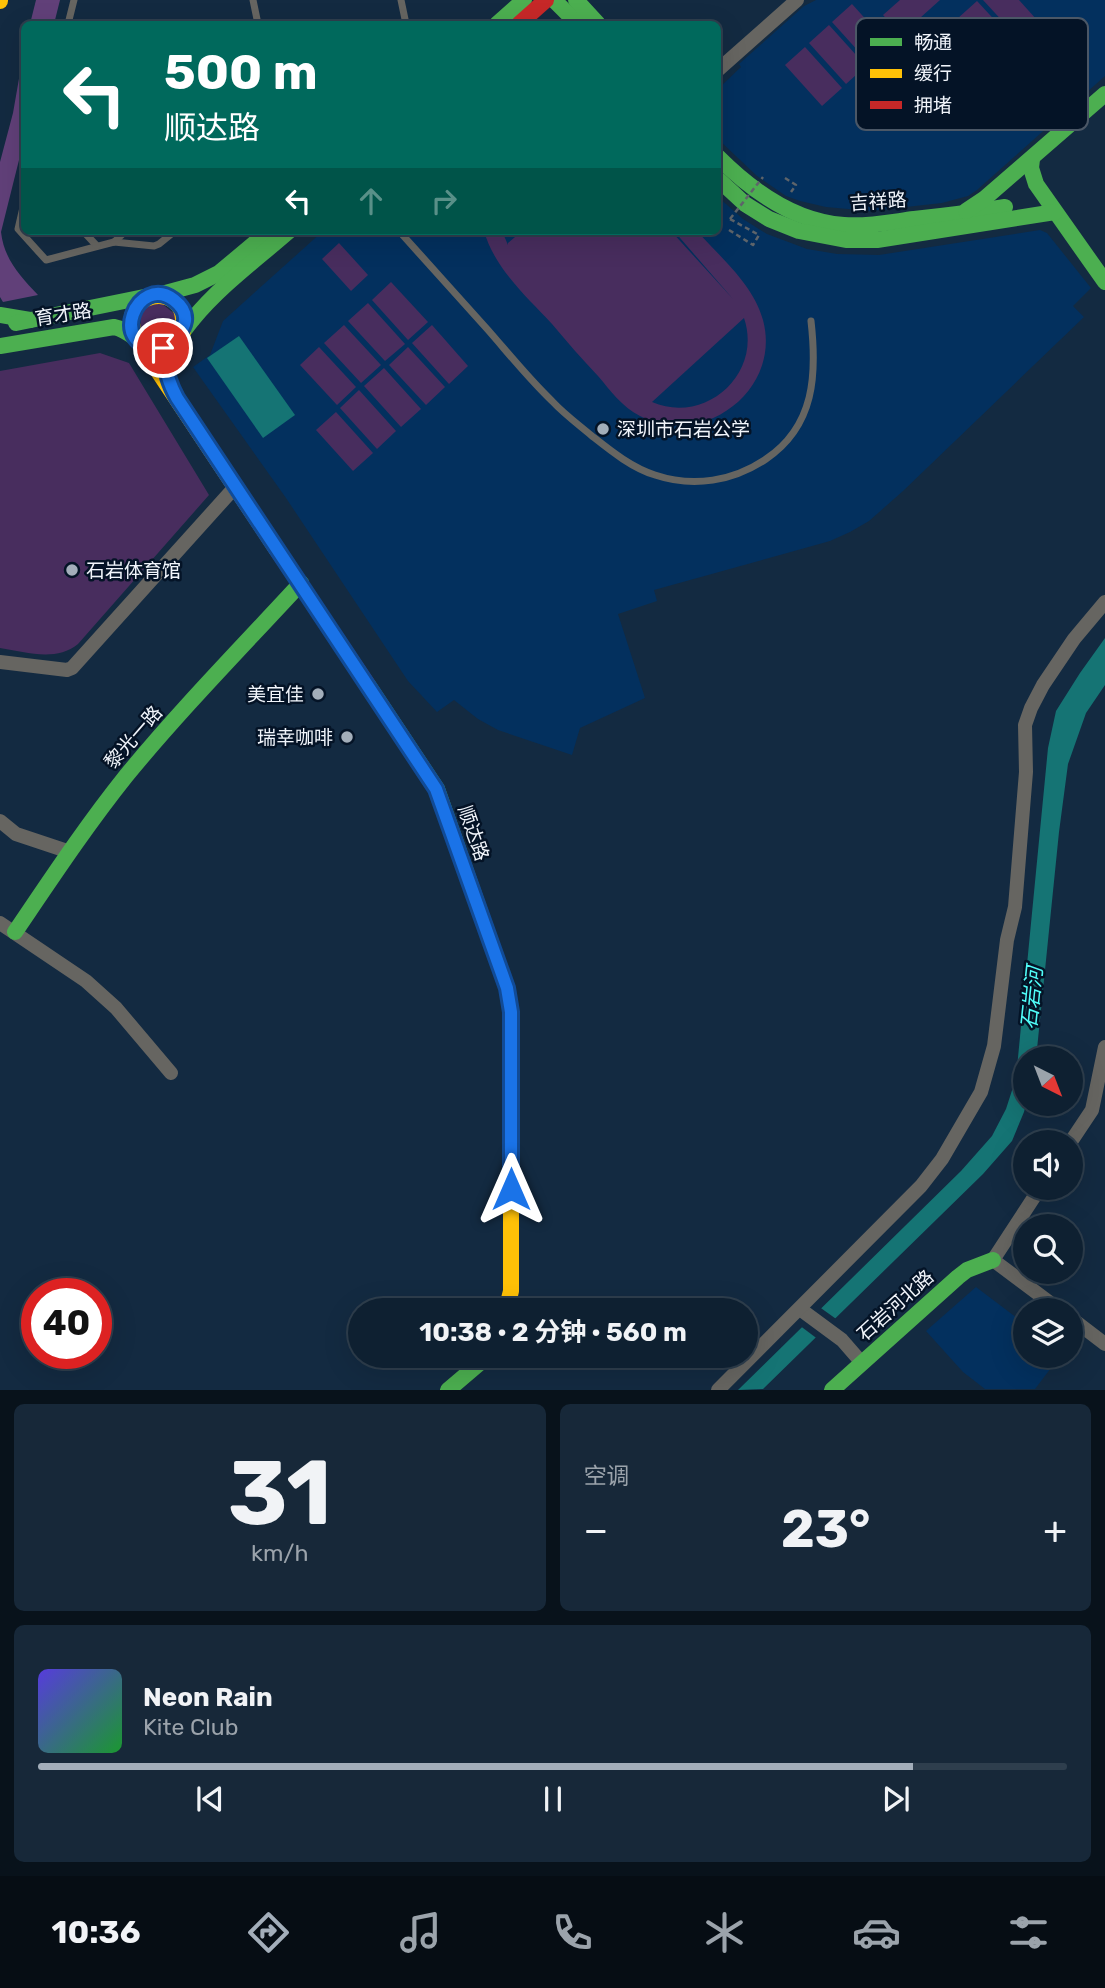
<!DOCTYPE html>
<html lang="zh">
<head>
<meta charset="utf-8">
<style>
	body { margin:0; font-family:Rubik,"Noto Sans SC",sans-serif; background:#172839; color:#f1f3f6; height:100vh; display:flex; flex-direction:column; font-size:26px; white-space:nowrap }
	* { box-sizing:border-box; margin:0 }
	p { font-size:23px; color:#9ba3ab }
	.icon { flex:none; width:38px; height:38px; fill:none; stroke:currentColor; stroke-width:2; stroke-linecap:round; stroke-linejoin:round }
	.map { position:relative; height:1390px; overflow:hidden }
	.drawer { display:flex; flex-direction:column; gap:14px; padding:14px; background:#08121b; flex:1 }
	.drawer>* { flex:none }
	.banner { position:absolute; left:21px; top:21px; width:700px; height:214px; border-radius:10px; box-shadow:0 7px 28px #0002,0 0 0 2px #2e3e4d; background:#00695c; color:#fff; overflow:hidden }
	.needle { width:46px; rotate:138deg }
	.buttons { position:absolute; left:1013px; top:1046px; display:grid; gap:14px }
	.buttons a { display:grid; place-items:center; width:70px; height:70px; border-radius:50%; background:#0e2031; box-shadow:0 7px 28px #0002,0 0 0 2px #2e3e4d; font-size:35px }
	.speed { position:absolute; left:21px; top:1278px; display:flex; gap:14px; font-size:35px; font-weight:700; text-align:center }
	.speed>* { display:grid; place-content:center; width:91px; height:91px; border-radius:50%; background:#0e2031; box-shadow:0 7px 28px #0002,0 0 0 2px #2e3e4d; line-height:1 }
	.speed .limit { border:10px solid #d22; background:#fff; color:#111 }
	.pin { position:absolute; display:grid; place-items:center; width:60px; height:60px; color:#fff; margin:-30px; border:4px solid #fff; border-radius:50%; box-shadow:0 2px 7px #0007 }
	.me { position:absolute; width:77px; margin:-38px; rotate:0deg; stroke-linejoin:round; filter:drop-shadow(0 0 5px #0008) }
	.turn { display:flex; align-items:center; gap:24px; height:147px; padding:0 28px; font-size:32px }
	.turn .icon { width:91px; height:91px; stroke-width:2.5 }
	.turn b { display:block; font-size:49px; line-height:60px }
	.lanes { display:flex; align-items:center; height:66px; padding:0 28px; background:#0003; justify-content:center; gap:35px; direction:ltr }
	.lanes .off { opacity:.35 }
	.big { font-size:52px; font-weight:700; line-height:1.1 }
	.drawer .tile { flex:1; display:flex; flex-direction:column; justify-content:center; gap:10px; min-width:0; padding:0 24px; border-radius:10px; background:#172839 }
	.drawer .dial { align-items:center; gap:0 }
	.dial b { font-size:91px; line-height:1 }
	.song { display:flex; align-items:center; gap:21px }
	.cover { width:84px; height:84px; border-radius:10px; background:linear-gradient(135deg,hsl(250 70% 55%),hsl(130 70% 35%)) }
	.played { height:7px; border-radius:4px; background:linear-gradient(90deg,#a3aeba 85%,#2e3e4d 85%) }
	.keys { display:flex; justify-content:space-around; direction:ltr }
	.heat { display:flex; justify-content:space-between; align-items:center; font-size:38px; direction:ltr }
	.drawer .tiles { flex:1; display:grid; gap:14px; grid-template-columns:1fr 1fr }
	.tile:last-child { grid-column:span 2 }
	.trip { position:absolute; left:348px; top:1298px; width:410px; height:70px; border-radius:35px; background:#0e2031; box-shadow:0 7px 28px #0002,0 0 0 2px #2e3e4d; font-weight:700; line-height:70px; text-align:center }
	.tab-bar { display:flex; height:112px; justify-content:space-around; align-items:center; background:#060d14; color:#9ba3ab }
	.tab-bar .icon { width:49px; height:49px }
	.tab-bar .on { color:#a3aeba }
	.tab-bar b { font-size:32px; color:#f1f3f6 }
	.map>svg:first-child { display:block }
	.built { fill:#03305e }
	.green { fill:#482d5e; fill-rule:evenodd }
	.forest { fill:#614079 }
	.water { fill:#157474 }
	.pier { fill:#132a41 }
	.lines { fill:none; stroke-linecap:round; stroke-linejoin:round }
	.path { stroke:#5e646a; stroke-width:2.5; stroke-dasharray:5 3.5; stroke-linecap:butt }
	.lane { stroke:#666561; stroke-width:7 }
	.street { stroke:#666561; stroke-width:14 }
	.fast { stroke:#4caf50; stroke-width:16 }
	.slow { stroke:#ffc107; stroke-width:16 }
	.jam { stroke:#c62828; stroke-width:16 }
	.path-bridge { stroke:#5e646a; stroke-width:2.5; stroke-dasharray:5 3.5; stroke-linecap:butt }
	.route-casing { stroke:#114b97; stroke-width:18 }
	.route { stroke:#1a73e8; stroke-width:12 }
	.poi-dot { fill:#a3aeba; stroke:#041326; stroke-width:2.5 }
	.labels { text-anchor:middle; stroke-width:5; stroke-linejoin:round; paint-order:stroke }
	.street-label { font-size:19px; fill:#f1f5fb; stroke:#041326 }
	.poi-label { font-size:19px; fill:#f1f5fb; stroke:#041326; text-anchor:start }
	.water-label { font-size:21px; font-style:italic; fill:#50fcf8; stroke:#041326 }
	.key { fill:#041326; stroke:#4b5766; stroke-width:2 }
	.key-label { font-size:19px; fill:#f1f5fb }
</style>
</head>
<body>
<div class="map">
<svg width="1105" height="1390" viewBox="0 0 1105 1390">
	<rect width="100%" height="100%" fill="#132a41"/>
	<g class="built">
		<polygon points="816,0 1105,0 1105,76 977,190 968,196 942,203 870,211 826,207 800,201 786,196 757,176 718,139 718,89 741,67 739,64 804,6"/>
		<polygon points="718,197 743,219 767,234 807,249 837,254 879,255 1040,230 1047,233 1091,288 1073,306 1084,317 903,491 869,521 850,532 830,541 654,590 657,601 618,614 645,698 580,728 572,755 498,730 478,719 454,700 437,712 408,681 286,498 193,367 210,355 223,321 323,231 335,231 338,234 363,231 718,231"/>
		<polygon points="976,1287 1025,1324 1026,1356 1060,1356 1035,1389 985,1389 963,1372 926,1331"/>
	</g>
	<g class="green">
		<polygon points="900,0 940,0 901,35 883,15"/>
		<polygon points="983,0 1019,0 1037,20 1018,38"/>
		<polygon points="977,1 1014,41 994,59 957,19"/>
		<polygon points="852,4 889,45 869,63 832,22"/>
		<polygon points="829,25 866,66 846,84 809,43"/>
		<polygon points="805,47 842,88 822,106 785,65"/>
		<path d="M484,231H502L508,245V243L522,231H671L733,299L674,231H697C721,258 753,284 763,320C782,390 703,449 640,416C622,407 610,390 598,376C582,359 567,342 552,324C526,296 495,269 484,231ZM744,318C763,374 705,425 652,402Z"/>
		<polygon points="339,243 368,275 351,291 322,259"/>
		<polygon points="391,282 428,322 408,340 372,300"/>
		<polygon points="161,303 176,315 173,334 156,341 141,332 140,315 148,306"/>
		<polygon points="368,303 405,344 385,361 348,321"/>
		<polygon points="344,325 381,365 361,383 324,343"/>
		<polygon points="432,325 468,366 449,384 412,343"/>
		<polygon points="319,347 356,387 337,405 300,365"/>
		<polygon points="408,347 445,387 426,405 389,365"/>
		<path d="M100,353L129,363L209,495L78,644C56,662 26,652 0,648V371Z"/>
		<polygon points="384,368 421,409 401,427 364,386"/>
		<polygon points="359,390 396,431 377,449 340,408"/>
		<polygon points="336,412 373,453 353,471 316,430"/>
	</g>
	<g class="forest">
		<polygon points="36,0 60,0 54,24 30,24"/>
		<path d="M24,50V140L1,232C4,259 20,276 38,295L3,302L0,297V162L13,113Z"/>
	</g>
	<g class="water">
		<polygon points="239,336 295,415 263,438 207,358"/>
		<polygon points="1105,638 1105,685 1086,713 1068,764 1059,832 1036,1059 1026,1059 1026,1104 1024,1112 1012,1141 983,1174 763,1389 738,1390 961,1171 992,1136 1006,1109 1016,1078 1048,748 1056,711 1080,673"/>
	</g>
	<polygon class="pier" points="818,1306 839,1321 819,1340 799,1325"/>
	<g class="lines">
		<g class="path">
			<polyline points="785,178 796,185 791,192"/>
			<polyline points="729,230 753,245 759,235 730,219"/>
		</g>
		<g class="lane">
			<polyline points="253,0 258,24"/>
			<polyline points="401,0 406,24"/>
			<polyline points="68,24 74,0"/>
			<polyline points="24,203 18,229 46,260 114,242 154,246 159,244 175,231"/>
			<polyline points="83,231 97,246"/>
			<path d="M399,231C429,264 458,297 488,330C509,354 529,379 552,401C564,414 579,425 592,436C611,451 632,468 655,475C694,488 733,481 766,459C815,426 817,374 811,321"/>
			<polyline points="114,242 126,231"/>
		</g>
		<g class="street">
			<polyline points="718,70 797,0"/>
			<polyline points="0,662 67,670 72,668 236,486"/>
			<polyline points="0,821 16,834 70,852"/>
			<polyline points="0,923 86,981 116,1008 171,1073"/>
			<polyline points="1070,1143 1092,1110 1105,1047"/>
			<polyline points="1040,1188 993,1260 1061,1311"/>
			<polyline points="800,1309 842,1340 862,1363"/>
			<polyline points="1071,1318 1105,1344"/>
			<polyline points="718,1390 921,1186 942,1159 981,1092 994,1046 1007,940 1015,907 1026,772 1025,725 1031,708 1043,685 1074,639 1105,602"/>
		</g>
		<g class="fast">
			<polyline points="554,0 578,24"/>
			<polyline points="576,0 598,24"/>
			<polyline points="497,24 524,0"/>
			<path d="M718,157C752,191 794,222 844,225C867,227 891,222 914,219C944,216 975,212 1005,207"/>
			<polyline points="1032,159 1031,168 1036,184 1105,282"/>
			<polyline points="718,179 745,204 769,219 799,231 846,240 877,240 1055,212"/>
			<polyline points="966,211 984,199 1105,94"/>
			<polyline points="158,295 195,285 219,273 269,231"/>
			<polyline points="0,315 30,320"/>
			<polyline points="16,323 149,296"/>
			<path d="M0,346L114,327C132,330 140,348 157,348C176,348 182,331 193,319C220,286 257,259 289,231"/>
			<polyline points="368,685 437,789 507,988 511,1012 511,1195"/>
			<path d="M15,932C51,879 86,826 126,776C181,709 242,647 301,583"/>
			<polyline points="448,1390 481,1362 485,1356"/>
			<polyline points="832,1390 958,1277 967,1270 993,1260"/>
		</g>
		<g class="slow">
			<polyline points="0,0 0,1"/>
			<path d="M133,333C133,328 131,321 132,316C137,296 164,289 178,305C185,312 183,323 183,332"/>
			<polyline points="138,341 277,550"/>
			<polyline points="506,1311 511,1291 511,1195"/>
		</g>
		<g class="jam">
			<polyline points="519,24 546,0"/>
			<polyline points="277,550 368,685"/>
		</g>
		<polyline class="path-bridge" points="730,219 763,177"/>
	</g>
	<g class="lines">
		<defs>
			<path id="route" d="M163,348C105,351 137,272 174,300C201,321 171,339 167,357C164,371 170,385 177,398L436,789L507,988L511,1012V1189"/>
		</defs>
		<use href="#route" class="route-casing"/>
		<use href="#route" class="route"/>
	</g>
	<g class="poi-dot">
		<circle cx="603" cy="429" r="7"/>
		<circle cx="72" cy="570" r="7"/>
		<circle cx="318" cy="694" r="7"/>
		<circle cx="347" cy="737" r="7"/>
	</g>
	<g class="labels">
		<g class="street-label">
			<text transform="translate(878 201) rotate(-4)" y="7">吉祥路</text>
			<text transform="translate(63 314) rotate(-9)" y="7">育才路</text>
			<text transform="translate(133 737) rotate(-49)" y="7">黎光一路</text>
			<text transform="translate(474 833) rotate(71)" y="7">顺达路</text>
			<text transform="translate(895 1305) rotate(-42)" y="7">石岩河北路</text>
		</g>
		<g class="poi-label">
			<text x="617" y="436">深圳市石岩公学</text>
			<text x="86" y="577">石岩体育馆</text>
			<text x="304" y="701" text-anchor="end">美宜佳</text>
			<text x="333" y="744" text-anchor="end">瑞幸咖啡</text>
		</g>
		<g class="water-label">
			<text transform="translate(1032 998) rotate(-84)" y="7">石岩河</text>
		</g>
	</g>
	<rect x="856" y="18" width="232" height="112" rx="10" class="key"/>
	<rect x="870" y="38" width="32" height="8" fill="#4caf50"/>
	<rect x="870" y="69" width="32" height="9" fill="#ffc107"/>
	<rect x="870" y="101" width="32" height="8" fill="#c62828"/>
	<g class="key-label">
		<text x="914" y="49">畅通</text>
		<text x="914" y="80">缓行</text>
		<text x="914" y="112">拥堵</text>
	</g>
</svg>
<div class="buttons">
<a><svg class="needle" viewBox="-14 -14 28 28"><path d="M0-13l5 13h-10z" fill="#e53935"/><path d="M0 13l5-13h-10z" fill="#9ba3ab"/></svg></a>
<a><svg class="icon" aria-label="sound" viewBox="0 0 24 24"><path d="M4 9h4l5-4v14l-5-4H4zM17 9q2 3 0 6"/></svg></a>
<a><svg class="icon" aria-label="search" viewBox="0 0 24 24"><circle cx="10" cy="10" r="6"/><path d="M15 15l6 6"/></svg></a>
<a><svg class="icon" aria-label="layers" viewBox="0 0 24 24"><path d="M12 4l9 5-9 5-9-5zM3 14l9 5 9-5"/></svg></a>
</div>
<div class="speed"><div class="limit">40</div></div>
<div class="pin" style="left:163px;top:348px;background:#d93025"><svg class="icon" aria-label="arrive" viewBox="0 0 24 24"><path d="M6 21V4h12l-3 4 3 4H6"/></svg></div>
<svg class="me" style="left:511px;top:1189px" viewBox="-20 -20 40 40"><path d="M0-17L14 15 0 8-14 15z" fill="#1a73e8" stroke="#fff" stroke-width="4"/></svg>
<div class="trip">10:38 · 2 分钟 · 560 m</div>
<div class="banner">
<div class="turn"><svg class="icon" aria-label="left" viewBox="0 0 24 24"><path d="M17 20v-9H6M10 6l-5 5 5 5"/></svg><div><b>500 m</b>顺达路</div></div>
<div class="lanes"><svg class="icon" aria-label="left" viewBox="0 0 24 24"><path d="M17 20v-9H6M10 6l-5 5 5 5"/></svg><svg class="icon off" aria-label="ahead" viewBox="0 0 24 24"><path d="M12 20V5M6 11l6-6 6 6"/></svg><svg class="icon off" aria-label="right" viewBox="0 0 24 24"><path d="M7 20v-9h11M14 6l5 5-5 5"/></svg></div>
</div>
</div>
<section class="drawer">
<div class="tiles">
<div class="tile dial"><b>31</b><p>km/h</p></div>
<div class="tile"><p>空调</p>
<div class="heat"><a>−</a><b class="big">23°</b><a>+</a></div>
</div>
<div class="tile">
<div class="song"><i class="cover"></i><div><b>Neon Rain</b><p>Kite Club</p></div></div>
<div class="played"></div>
<div class="keys"><svg class="icon" aria-label="previous" viewBox="0 0 24 24"><path d="M18 5L8 12l10 7zM5 5v14"/></svg><svg class="icon" aria-label="pause" viewBox="0 0 24 24"><path d="M8 5v14M16 5v14"/></svg><svg class="icon" aria-label="next" viewBox="0 0 24 24"><path d="M6 5l10 7-10 7zM19 5v14"/></svg></div>
</div>
</div>
</section>
<nav class="tab-bar">
<b>10:36</b>
<svg class="icon on" aria-label="directions" viewBox="0 0 24 24"><path d="M12 3l9 9-9 9-9-9zM9 14v-3h6M13 9l2 2-2 2"/></svg>
<svg class="icon" aria-label="music" viewBox="0 0 24 24"><path d="M9 18V5l10-2v13"/><circle cx="6" cy="18" r="3"/><circle cx="16" cy="16" r="3"/></svg>
<svg class="icon" aria-label="phone" viewBox="0 0 24 24"><path d="M5 4h4l2 5-3 2q2 4 5 5l2-3 5 2v4C11 20 4 13 5 4z"/></svg>
<svg class="icon" aria-label="climate" viewBox="0 0 24 24"><path d="M12 3v18M4 7l16 10M4 17L20 7"/></svg>
<svg class="icon" aria-label="car" viewBox="0 0 24 24"><path d="M5 17H2v-5l4-1 3-4h7l3 4 3 1v5h-3M9 17h6M6 11h13"/><circle cx="7" cy="17" r="2"/><circle cx="17" cy="17" r="2"/></svg>
<svg class="icon" aria-label="filters" viewBox="0 0 24 24"><path d="M4 7h16M4 17h16"/><circle cx="9" cy="7" r="2"/><circle cx="15" cy="17" r="2"/></svg>
</nav>
</body>
</html>
